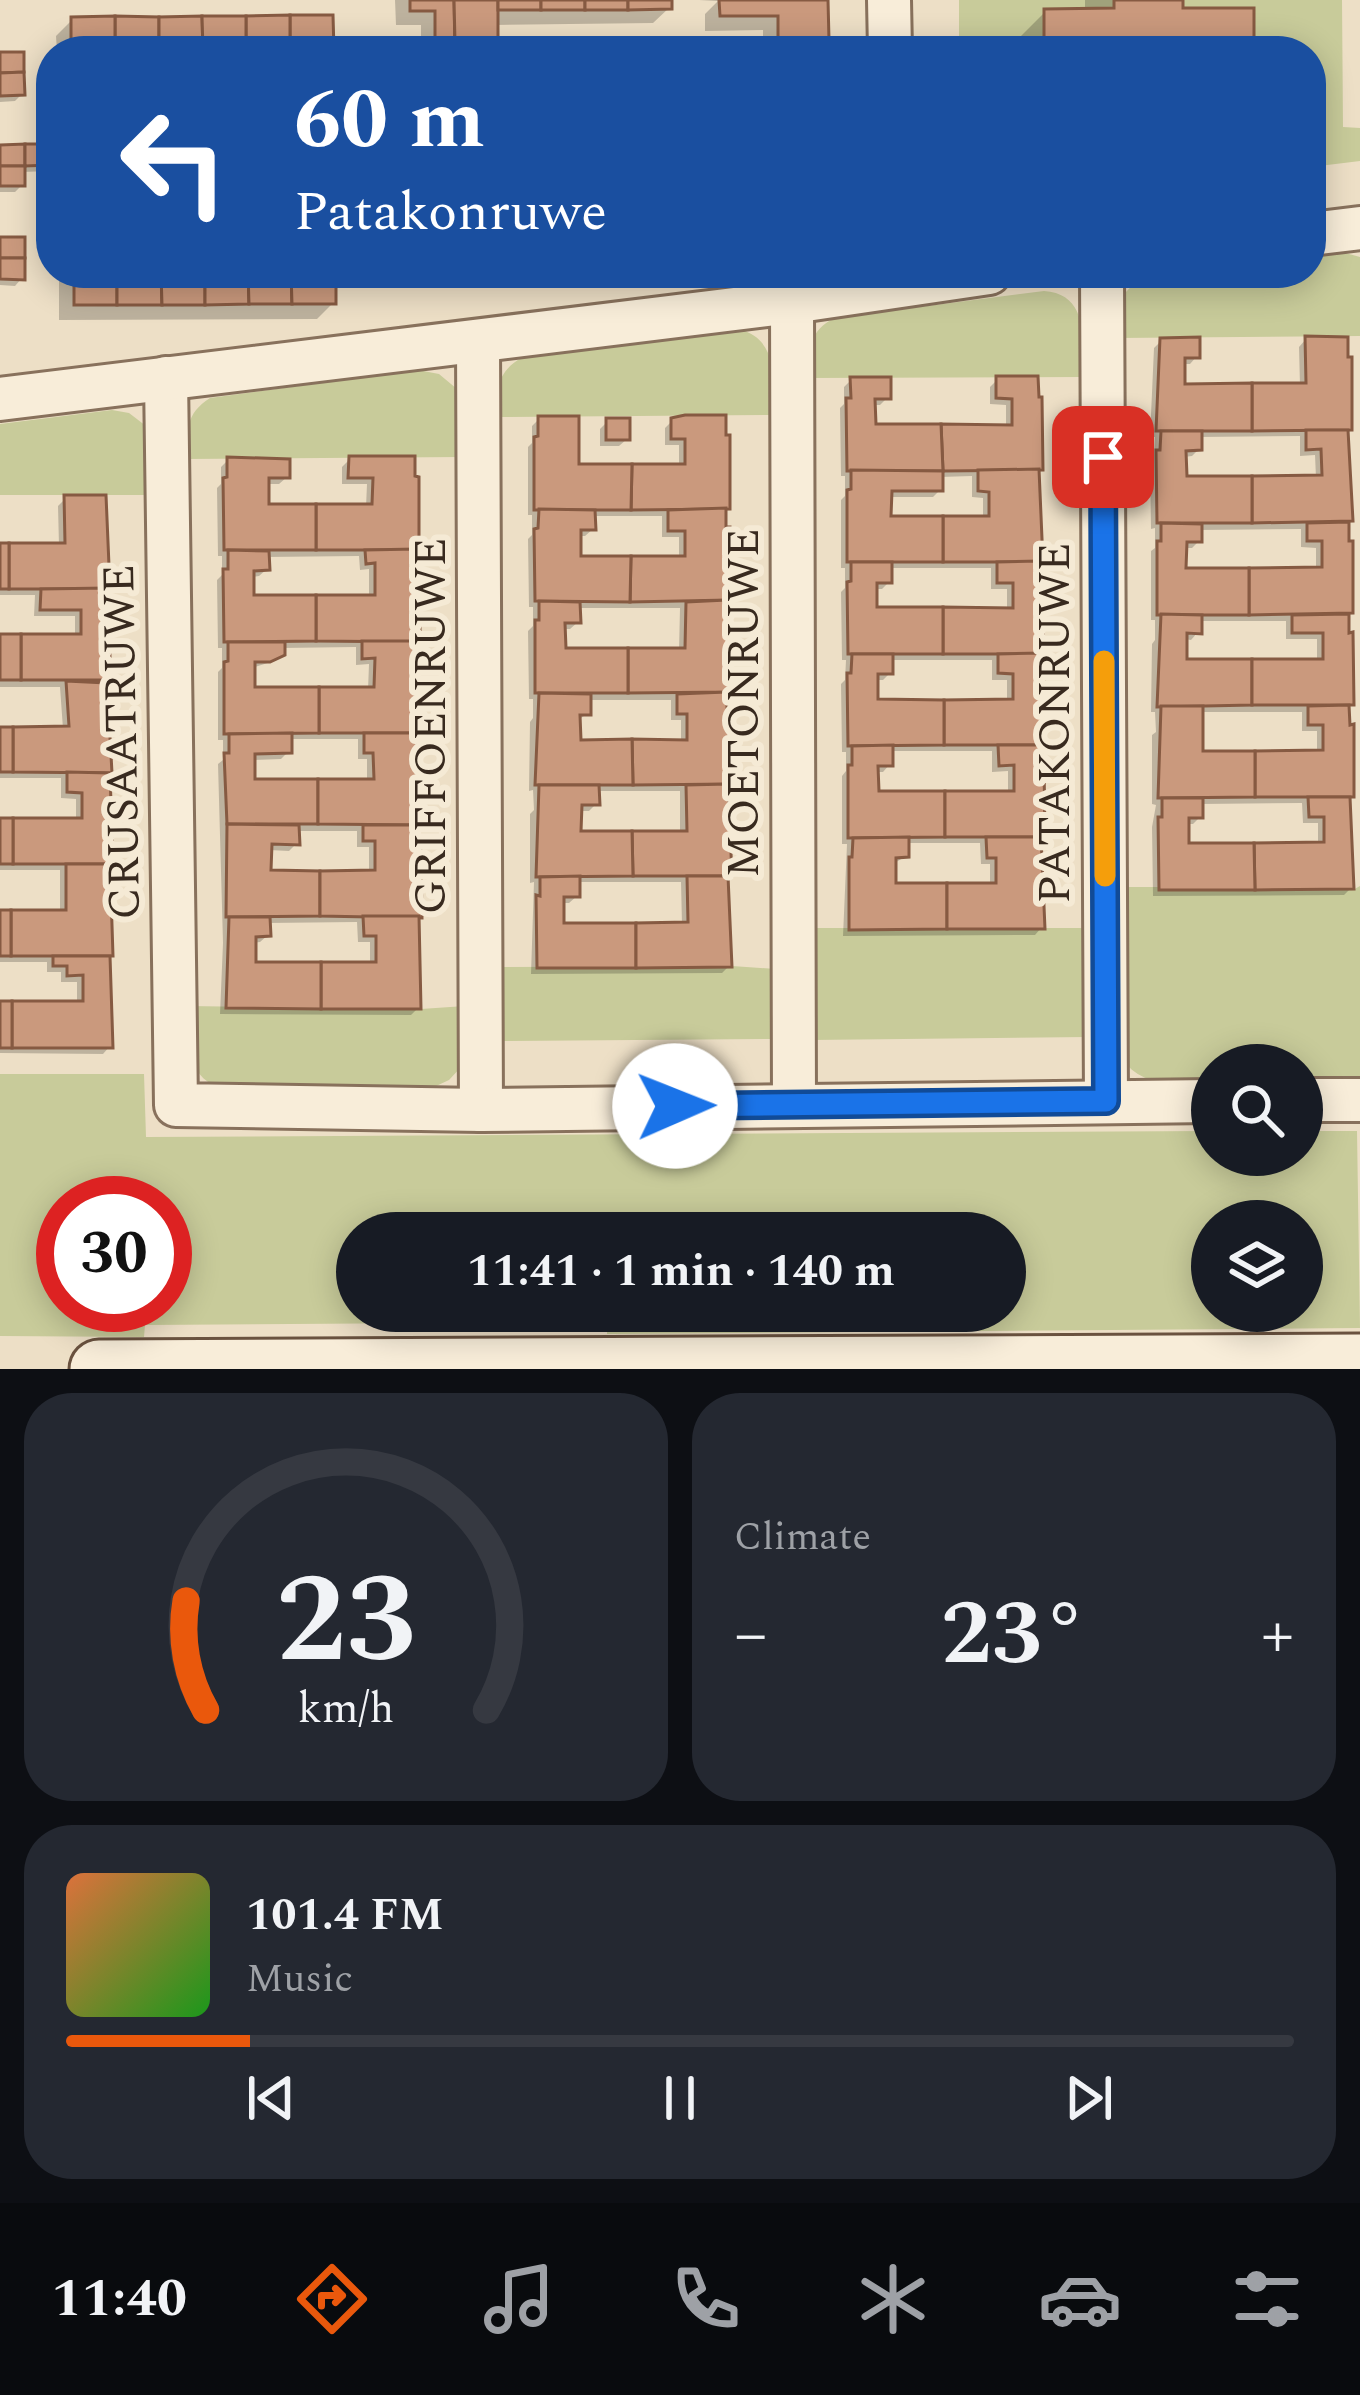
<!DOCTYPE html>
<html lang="en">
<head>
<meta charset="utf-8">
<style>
	body { margin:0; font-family:Spectral,serif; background:#242831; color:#f1f3f6; height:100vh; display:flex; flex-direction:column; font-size:45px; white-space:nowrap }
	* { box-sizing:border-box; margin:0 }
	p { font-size:39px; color:#9ea1a6 }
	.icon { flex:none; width:66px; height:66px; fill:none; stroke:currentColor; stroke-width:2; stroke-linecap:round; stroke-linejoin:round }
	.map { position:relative; height:1369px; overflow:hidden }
	.side { display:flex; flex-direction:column; gap:24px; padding:24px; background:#0d0f14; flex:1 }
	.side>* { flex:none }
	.top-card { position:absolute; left:36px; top:36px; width:1290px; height:252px; border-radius:48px; box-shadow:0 6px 30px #0003; background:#1a4fa0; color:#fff; overflow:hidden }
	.fabs { position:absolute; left:1191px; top:1044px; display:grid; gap:24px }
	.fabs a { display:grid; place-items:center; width:132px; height:132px; border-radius:50%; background:#171b24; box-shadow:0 6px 30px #0003; font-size:60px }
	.speed { position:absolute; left:36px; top:1176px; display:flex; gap:24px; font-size:60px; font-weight:700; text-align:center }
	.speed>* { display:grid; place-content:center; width:156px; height:156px; border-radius:50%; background:#171b24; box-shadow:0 6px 30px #0003; line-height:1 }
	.speed .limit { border:18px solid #d22; background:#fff; color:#111 }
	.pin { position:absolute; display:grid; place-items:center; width:102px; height:102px; color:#fff; margin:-51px; border-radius:24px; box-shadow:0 6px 18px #0006 }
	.me { position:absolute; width:132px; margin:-66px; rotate:89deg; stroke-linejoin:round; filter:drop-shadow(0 0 9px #0008) }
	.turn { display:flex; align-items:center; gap:42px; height:252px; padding:0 60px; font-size:54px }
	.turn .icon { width:156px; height:156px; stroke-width:2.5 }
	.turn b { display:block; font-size:84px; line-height:102px }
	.big { font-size:90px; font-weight:700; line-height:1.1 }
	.side .widget { flex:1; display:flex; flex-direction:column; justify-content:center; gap:18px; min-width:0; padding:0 42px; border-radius:48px; background:#242831 }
	.side .dial { align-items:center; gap:0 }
	.dial svg { height:312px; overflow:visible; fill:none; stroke:#363941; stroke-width:7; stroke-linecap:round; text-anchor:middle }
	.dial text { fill:#f1f3f6; stroke:none }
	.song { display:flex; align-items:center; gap:36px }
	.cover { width:144px; height:144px; border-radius:18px; background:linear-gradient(135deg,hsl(20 70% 55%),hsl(120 70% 35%)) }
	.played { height:12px; border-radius:6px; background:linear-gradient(90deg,#ea580c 15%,#363941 15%) }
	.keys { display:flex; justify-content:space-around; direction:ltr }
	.heat { display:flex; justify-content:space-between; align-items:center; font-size:66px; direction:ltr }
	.side .tiles { flex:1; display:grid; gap:24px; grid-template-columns:1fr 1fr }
	.widget:last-child { grid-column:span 2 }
	.trip { position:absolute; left:336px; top:1212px; width:690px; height:120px; border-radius:60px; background:#171b24; box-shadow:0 6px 30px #0003; font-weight:700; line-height:120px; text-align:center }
	.menu { display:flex; height:192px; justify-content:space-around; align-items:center; background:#090b0e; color:#9ea1a6 }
	.menu .icon { width:84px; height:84px }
	.menu .active { color:#ea580c }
	.menu b { font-size:54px; color:#f1f3f6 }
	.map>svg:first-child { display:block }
	.green { fill:#c8cb9a; fill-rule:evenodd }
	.shadow { fill:#0003; fill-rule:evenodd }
	.building { fill:#ca997d; stroke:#865a42; stroke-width:3 }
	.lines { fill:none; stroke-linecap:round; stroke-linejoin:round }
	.street-casing { stroke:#88715c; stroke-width:48 }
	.secondary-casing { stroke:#6a523f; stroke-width:63 }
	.street { stroke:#f8edd9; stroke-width:42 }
	.secondary { stroke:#f8edd9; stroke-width:57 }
	.route-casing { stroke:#114b97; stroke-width:30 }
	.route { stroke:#1a73e8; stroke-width:21 }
	.slow { stroke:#f59e0b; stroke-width:21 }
	.labels { text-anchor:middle; stroke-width:12; stroke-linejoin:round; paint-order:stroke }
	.street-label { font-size:45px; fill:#382a1f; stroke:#f5ead5 }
</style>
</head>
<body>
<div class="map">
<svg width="1360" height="1369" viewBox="0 0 1360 1369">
	<rect width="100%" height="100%" fill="#eddfc6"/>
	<g class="green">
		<polygon points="959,0 1114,0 1114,8 1044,9 1044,51 959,51"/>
		<polygon points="1183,0 1342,0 1343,127 1360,128 1360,161 1311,167 1311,51 1254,51 1254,8 1183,8"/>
		<path d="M1342,252L1360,257V336L1117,338C1119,324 1117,304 1126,292C1151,260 1270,273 1311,273V256Z"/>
		<path d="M1044,291C1090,294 1083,343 1083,377L807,378C810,351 808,330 835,318Z"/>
		<path d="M739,329C780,340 773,382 773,415L496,417C497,390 496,373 521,358Z"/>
		<path d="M418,370L439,374L457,389L461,457L186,459C187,431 185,414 210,398Z"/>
		<polygon points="112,410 129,413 146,426 152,495 0,495 0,424"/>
		<path d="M1360,886V1078L1302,1081V1065H1212V1082C1179,1082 1145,1090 1123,1060L1120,887H1159L1160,891L1353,890Z"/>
		<polygon points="810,928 1086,928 1087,1037 811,1040"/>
		<polygon points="732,966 776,969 777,1039 500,1041 499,967"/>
		<path d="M188,1006L421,1009L465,1006L462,1066L449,1080L434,1087L225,1089C183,1079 190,1040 188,1006Z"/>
		<path d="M0,1074H144L146,1137L1212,1131V1155H1302V1131H1357L1360,1328L607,1334V1322H585L145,1325L144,1337L0,1336ZM63,1203H165V1305H63ZM1212,1221H1302V1311H1212ZM357,1233H1005V1311H357Z"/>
	</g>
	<g class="shadow">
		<polygon points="395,0 669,0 669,8 653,23 495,25 495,39 483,51 421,51 421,25 396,25"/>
		<polygon points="699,0 825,0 826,51 763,51 763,30 705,31 705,14 718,1"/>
		<polygon points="1085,0 1180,0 1180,11 1251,51 1015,51 1015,42 1045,12 1085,12"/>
		<polygon points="72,20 331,51 57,51 56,36"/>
		<polygon points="556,41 556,51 517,51 524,42"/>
		<polygon points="610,41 643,41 643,51 603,51"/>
		<polygon points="0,55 22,94 15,101 0,102"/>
		<polygon points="51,136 51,171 22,172 22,185 15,192 0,192 0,148 47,147"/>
		<polygon points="0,240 22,278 15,286 0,285"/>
		<polygon points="59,273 333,273 333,303 317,319 59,320"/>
		<path d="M1306,339L1345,433V452H1349L1350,520L1346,524L1350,612L1346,616L1351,704L1346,708L1351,888L1344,895L1153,896L1152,827L1156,805L1152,804V735L1156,732L1155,712H1151L1152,644L1155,640V620H1151V551L1155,548V528L1151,529L1150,460L1154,456L1155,437H1150L1154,348L1161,341L1197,356L1190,364H1182V387L1300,386L1299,347ZM1300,436V456L1315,455L1316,478L1184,479V457L1192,456L1199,449V437ZM1301,529V547L1316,548V570L1183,571L1184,548H1192L1199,541V530ZM1199,621H1286V639H1317V662H1184V639L1191,640L1198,632ZM1200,712H1302V731H1317V753L1200,754ZM1302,803L1303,823H1318V845L1186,846V824H1193L1200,817V804Z"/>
		<path d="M998,379H1035L1038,840L1042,927L1035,935L843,936L847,844H842V776L846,771V752H842L841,684L845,680L846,660H842L841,592L845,588V568H841V500L845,496V476H841L840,408L844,404V387L851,380L888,397L880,405H872L873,427L1006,428V405L990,404V387ZM972,476V497L983,498V519H888L889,497H933L940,490V477ZM889,568H991V589H1007V610H875L874,589H882L889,582ZM890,660H992V680H1007V702H875V680H883L890,673ZM890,751H992V772L1008,771V794H876L875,772H883L890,764ZM906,843H980L981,864H990V886H893V864L906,856Z"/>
		<path d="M723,418L728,690L724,694L728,783L725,787V878L729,966L722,973L531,974L534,882L530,883V814L534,810L533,790L529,791L530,722L533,718V699H529L528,631L533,626V607H529L528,539L532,535V515H528V447L532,443V426L539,419L576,467H679V445H665V428L672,421ZM592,516H662V537H679V559H578V536H585L593,529ZM577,608H680L679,651H563L562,629H570L578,622ZM588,700H671V720H681V743H578L577,721L588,713ZM597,791H680V834H578V811H589L597,803ZM577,882H681L682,925L561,926V903H569L577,896Z"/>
		<polygon points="608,421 627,439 619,446 600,446 600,429"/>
		<path d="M350,459H412L418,1008L411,1015L220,1014L223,943L218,764L223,760V740H218V672L222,668V648H218L217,580L222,575V556H218L217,488L221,484V467L228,460L287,477L279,484H266V507H366L367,484H342V467ZM359,556L360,570L369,569V598H251V577L259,576L267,569L266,557ZM356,647V665L369,664L368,690H252V668L274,661L282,648ZM289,739H358V759H367V782H252V760L281,759L289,751ZM296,831H357V847H369V873H268L269,850L289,851L297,843ZM357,922L358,942H370V965H253V943L260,942L268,935L267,923Z"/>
		<polygon points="66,498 104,591 108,679 104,683 104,703 107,703 109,773 107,958 110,1046 103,1054 0,1053 0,1004 77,1004 77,982 61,982 61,972 47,972 47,962 0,962 0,913 60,913 60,870 0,870 0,821 76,821 76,799 61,798 61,778 0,778 0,729 63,729 60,687 0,687 0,637 75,637 75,616 34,616 35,595 0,595 0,546 59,546 58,506"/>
	</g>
	<g class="building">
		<polygon points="410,0 454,0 455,51 435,51 435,11 410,11"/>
		<polygon points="454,0 498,0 498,41 455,42"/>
		<rect x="498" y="0" width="43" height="10"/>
		<rect x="541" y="0" width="44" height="10"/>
		<rect x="585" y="0" width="43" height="10"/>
		<polygon points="628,0 672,0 672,9 628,10"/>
		<polygon points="719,0 828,0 829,40 778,40 778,16 720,16"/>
		<polygon points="1114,0 1183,0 1183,8 1254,8 1254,51 1044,51 1044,9 1114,8"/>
		<polygon points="290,15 333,15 334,51 290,51"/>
		<polygon points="290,15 290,51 246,51 246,16"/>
		<polygon points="115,16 159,17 159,51 115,51"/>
		<polygon points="115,16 115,51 71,51 71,17"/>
		<polygon points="202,16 203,51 159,51 159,17"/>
		<polygon points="202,16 246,16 246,51 203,51"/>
		<rect x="778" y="40" width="51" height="11"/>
		<polygon points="0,52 24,52 24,72 0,73"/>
		<polygon points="24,72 25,95 0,96 0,73"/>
		<polygon points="25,144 25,166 0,166 0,145"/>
		<polygon points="25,144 51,144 51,165 25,166"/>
		<rect x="0" y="166" width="25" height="20"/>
		<rect x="0" y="237" width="25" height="21"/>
		<polygon points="0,258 25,258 25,280 0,279"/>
		<rect x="74" y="273" width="43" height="32"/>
		<polygon points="117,273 161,273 162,305 117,305"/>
		<polygon points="161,273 205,273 205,305 162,305"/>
		<polygon points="205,273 248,273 249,304 205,305"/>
		<polygon points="248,273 291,273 292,304 249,304"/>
		<polygon points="291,273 336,273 336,304 292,304"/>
		<polygon points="1305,336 1348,337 1348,357 1352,357 1352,430 1252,431 1252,383 1306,383"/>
		<polygon points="1200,337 1200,358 1185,358 1185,384 1252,383 1252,431 1156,431 1160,338"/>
		<polygon points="996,376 1038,376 1039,397 1042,397 1043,470 943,471 941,424 1012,425 1012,399 996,398"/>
		<polygon points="850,377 891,377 891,399 875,399 876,424 941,424 943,471 847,471 846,398 851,398"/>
		<polygon points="685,415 726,415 726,435 730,435 730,509 631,510 632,464 685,464 685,439 671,439 671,418"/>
		<polygon points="538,416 579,416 579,464 632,464 631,510 534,510 534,437 538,436"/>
		<rect x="606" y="418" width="24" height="22"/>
		<polygon points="1306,430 1348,430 1353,521 1252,523 1252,476 1322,475 1321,449 1306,450"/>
		<polygon points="1161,431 1202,431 1202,450 1186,451 1187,476 1252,476 1252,523 1157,523 1156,450 1160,450"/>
		<polygon points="349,456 415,456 415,476 419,477 419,550 316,550 316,504 372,504 373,478 348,478"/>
		<polygon points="227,457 290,459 290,478 269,478 269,504 316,504 316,550 224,550 223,478 227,477"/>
		<polygon points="1039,469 1043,562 943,562 943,516 989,516 989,492 978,491 978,470"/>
		<polygon points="851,470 943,471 943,491 892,491 891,516 943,516 943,562 847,562 847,490 851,489"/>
		<polygon points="64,495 106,495 110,589 9,589 9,543 65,543"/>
		<polygon points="726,508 726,527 730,527 730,600 630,602 631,556 685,556 685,531 668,531 668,510"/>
		<polygon points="539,509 595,510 596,530 581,530 581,556 631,556 630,602 535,601 534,529 538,528"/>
		<polygon points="1349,522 1349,541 1353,541 1353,613 1249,615 1249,568 1322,567 1322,541 1307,541 1307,523"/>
		<polygon points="1161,523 1202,524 1202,542 1187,542 1186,568 1249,568 1249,615 1157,615 1157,541 1161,541"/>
		<rect x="0" y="543" width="9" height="46"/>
		<polygon points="416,549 416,568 420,568 420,642 316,641 316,595 375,595 375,563 366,564 365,550"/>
		<polygon points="228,550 269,551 270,570 254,571 254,595 316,595 316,641 224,642 223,569 228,569"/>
		<polygon points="1039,561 1039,580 1043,580 1043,654 943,654 943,607 1013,608 1013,583 997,583 997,562"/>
		<polygon points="851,562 892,562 892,583 877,583 877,607 943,607 943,654 848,654 847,582 851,581"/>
		<polygon points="107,588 111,680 21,680 21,634 81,634 81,610 40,610 41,589"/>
		<polygon points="727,600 727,619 731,619 731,692 628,693 628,648 685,648 686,602"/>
		<polygon points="539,601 580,602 581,623 565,623 566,648 628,648 628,693 535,693 535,620 539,620"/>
		<polygon points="1161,614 1202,615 1202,634 1187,633 1187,659 1252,659 1252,705 1157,707"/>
		<polygon points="1349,614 1349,633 1353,632 1354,705 1252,705 1252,659 1323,659 1323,633 1292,633 1292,615"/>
		<rect x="0" y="634" width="21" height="46"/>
		<polygon points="362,641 416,641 420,733 319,733 319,687 374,687 375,658 362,659"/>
		<polygon points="228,642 285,642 285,655 270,662 255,662 255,687 319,687 319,733 224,734 224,662 228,661"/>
		<polygon points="1040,653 1039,672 1044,672 1043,745 944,745 944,700 1013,699 1013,674 998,673 998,654"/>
		<polygon points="852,654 893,654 893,674 878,674 878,699 944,700 944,745 848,746 847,673 851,673"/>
		<polygon points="66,681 107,683 112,773 13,772 13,727 69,726"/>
		<polygon points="727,692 727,711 731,711 731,784 633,785 632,739 687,740 687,714 677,714 677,694"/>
		<polygon points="539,693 591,694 591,715 580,715 581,740 632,739 633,785 535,785"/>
		<polygon points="1349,705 1350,725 1354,724 1354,797 1255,797 1255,751 1323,750 1323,725 1308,725 1308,706"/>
		<polygon points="1161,706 1203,706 1203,751 1255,751 1255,797 1158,798"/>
		<rect x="0" y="727" width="13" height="45"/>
		<polygon points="292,733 292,753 255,754 255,779 318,779 318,824 227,824 224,753 229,753 229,734"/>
		<polygon points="364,733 417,733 416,752 420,752 421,825 318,824 318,779 374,779 373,753 364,753"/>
		<polygon points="893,745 893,766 878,766 879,791 945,791 945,837 848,838 848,765 852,765 852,746"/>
		<polygon points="998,745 1040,745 1040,764 1044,764 1045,837 945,837 945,791 1014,791 1014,765 999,766"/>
		<polygon points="67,772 110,773 113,864 13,864 13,818 82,818 82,793 67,792"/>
		<polygon points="728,784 732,876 633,876 632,831 687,831 686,785"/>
		<polygon points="539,785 599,785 600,805 582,805 581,831 632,831 633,876 536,877"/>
		<polygon points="1308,797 1350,797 1354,889 1255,890 1254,843 1324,842 1324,817 1309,817"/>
		<polygon points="1162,798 1203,798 1203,818 1189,818 1189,843 1254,843 1255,890 1159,890 1158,817 1162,817"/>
		<rect x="0" y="818" width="13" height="46"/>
		<polygon points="227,824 299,825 300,845 272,844 271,870 320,871 320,916 226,917"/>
		<polygon points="363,825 417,825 417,844 421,844 422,918 320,916 320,871 375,870 375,841 363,841"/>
		<polygon points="909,837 909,857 896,858 896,883 947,883 947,929 849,930 849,857 852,857 853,838"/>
		<polygon points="986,837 1041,837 1045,929 947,929 947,883 996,883 996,858 987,858"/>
		<polygon points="66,864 110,864 113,956 11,956 11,910 66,910"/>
		<polygon points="580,876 580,897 564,897 564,923 636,923 636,968 537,968 536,895 540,896 540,877"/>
		<polygon points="687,876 728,876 732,967 636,968 636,923 688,922"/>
		<rect x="0" y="910" width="11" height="46"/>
		<polygon points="363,916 419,916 421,1009 321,1009 321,962 376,962 376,936 364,936"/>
		<polygon points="229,917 270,917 271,936 256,937 256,962 321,962 321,1009 226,1008"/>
		<polygon points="53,956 110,956 113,1048 12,1048 12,1001 83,1001 83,975 67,976 67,966 53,966"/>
		<rect x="0" y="1001" width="12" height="47"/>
	</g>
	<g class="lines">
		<defs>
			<g id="street">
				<polyline points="889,0 890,51"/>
				<polyline points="1311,234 1360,228"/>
				<polyline points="1102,273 1106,1101"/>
				<polyline points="792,302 794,1105"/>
				<polyline points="478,341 481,1110"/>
				<polyline points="166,378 176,1105 481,1110 1212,1101"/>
				<polyline points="0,399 792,302 989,273"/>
				<polyline points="1302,1100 1360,1100"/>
			</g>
			<polyline id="secondary" points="99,1369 1360,1363"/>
		</defs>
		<use href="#street" class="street-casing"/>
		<use href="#secondary" class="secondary-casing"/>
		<use href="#street" class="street"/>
		<use href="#secondary" class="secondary"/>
	</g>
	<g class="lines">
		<defs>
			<polyline id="route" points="675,1106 1106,1101 1103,457"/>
		</defs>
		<use href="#route" class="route-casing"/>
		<use href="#route" class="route"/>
		<polyline class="slow" points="1104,661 1105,876"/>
	</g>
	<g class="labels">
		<g class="street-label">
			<text transform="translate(742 703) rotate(-90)" y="16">MOETONRUWE</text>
			<text transform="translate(1053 723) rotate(-90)" y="16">PATAKONRUWE</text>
			<text transform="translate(429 726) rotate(-90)" y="16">GRIFFOENRUWE</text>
			<text transform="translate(120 742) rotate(-91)" y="16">CRUSAATRUWE</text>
		</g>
	</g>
</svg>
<div class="fabs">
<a><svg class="icon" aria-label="search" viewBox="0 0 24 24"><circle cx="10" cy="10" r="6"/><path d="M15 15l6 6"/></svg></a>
<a><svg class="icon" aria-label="layers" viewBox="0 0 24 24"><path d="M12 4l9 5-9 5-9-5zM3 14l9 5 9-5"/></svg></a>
</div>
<div class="speed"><div class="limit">30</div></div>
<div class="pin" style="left:1103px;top:457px;background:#d93025"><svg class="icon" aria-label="arrive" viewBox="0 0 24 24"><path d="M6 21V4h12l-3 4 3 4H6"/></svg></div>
<svg class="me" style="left:675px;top:1106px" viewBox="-20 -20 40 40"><circle r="19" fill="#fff"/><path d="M0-13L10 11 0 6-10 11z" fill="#1a73e8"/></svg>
<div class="trip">11:41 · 1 min · 140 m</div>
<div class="top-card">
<div class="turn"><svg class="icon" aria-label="left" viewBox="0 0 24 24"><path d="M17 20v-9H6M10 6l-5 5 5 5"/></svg><div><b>60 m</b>Patakonruwe</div></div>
</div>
</div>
<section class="side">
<div class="tiles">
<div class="widget dial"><svg viewBox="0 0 100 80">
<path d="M14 69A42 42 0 1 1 86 69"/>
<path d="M14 69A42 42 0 0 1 9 41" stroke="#ea580c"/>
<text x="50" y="56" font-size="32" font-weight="700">23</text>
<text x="50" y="72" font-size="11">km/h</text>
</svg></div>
<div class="widget"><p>Climate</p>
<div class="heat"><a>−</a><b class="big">23°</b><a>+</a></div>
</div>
<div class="widget">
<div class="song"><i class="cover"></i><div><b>101.4 FM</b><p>Music</p></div></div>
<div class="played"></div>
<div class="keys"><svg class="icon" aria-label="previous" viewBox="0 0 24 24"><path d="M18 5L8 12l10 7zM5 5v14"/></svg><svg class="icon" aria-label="pause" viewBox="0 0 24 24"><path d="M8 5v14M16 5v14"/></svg><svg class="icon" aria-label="next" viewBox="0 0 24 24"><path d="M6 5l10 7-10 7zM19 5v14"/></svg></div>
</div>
</div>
</section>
<nav class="menu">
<b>11:40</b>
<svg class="icon active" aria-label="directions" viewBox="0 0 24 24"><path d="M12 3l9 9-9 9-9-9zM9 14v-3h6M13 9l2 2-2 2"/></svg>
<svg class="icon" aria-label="music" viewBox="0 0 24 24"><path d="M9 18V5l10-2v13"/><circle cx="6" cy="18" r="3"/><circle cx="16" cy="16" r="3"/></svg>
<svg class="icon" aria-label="phone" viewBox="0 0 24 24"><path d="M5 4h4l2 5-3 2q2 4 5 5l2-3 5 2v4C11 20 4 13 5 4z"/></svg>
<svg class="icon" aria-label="climate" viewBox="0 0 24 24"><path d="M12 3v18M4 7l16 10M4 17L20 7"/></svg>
<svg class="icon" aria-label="car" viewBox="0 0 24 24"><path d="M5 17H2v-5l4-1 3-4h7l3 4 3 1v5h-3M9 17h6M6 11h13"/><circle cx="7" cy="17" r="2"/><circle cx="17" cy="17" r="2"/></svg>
<svg class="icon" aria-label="filters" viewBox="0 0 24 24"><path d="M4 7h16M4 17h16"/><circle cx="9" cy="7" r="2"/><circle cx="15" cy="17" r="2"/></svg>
</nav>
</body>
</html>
